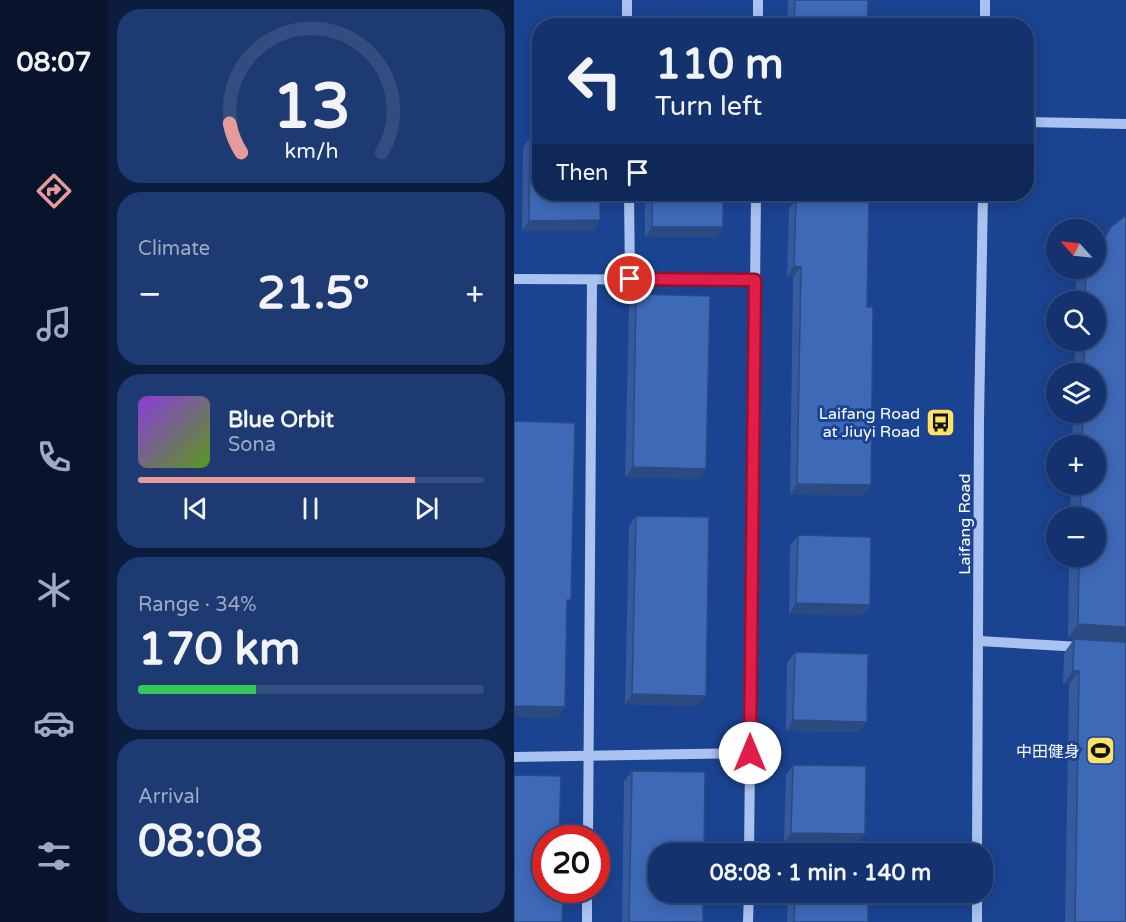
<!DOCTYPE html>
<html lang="en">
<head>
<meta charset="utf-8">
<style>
	body { margin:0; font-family:"Varela Round","Noto Sans SC",sans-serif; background:#1d3a72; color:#f1f3f6; height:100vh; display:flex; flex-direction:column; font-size:22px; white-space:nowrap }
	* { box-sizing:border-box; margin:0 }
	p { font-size:20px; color:#9daac2 }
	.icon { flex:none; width:33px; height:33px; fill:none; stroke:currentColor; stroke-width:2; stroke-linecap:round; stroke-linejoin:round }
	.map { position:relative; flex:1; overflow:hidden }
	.side { display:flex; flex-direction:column; gap:9px; padding:9px; background:#0b1c3c; width:406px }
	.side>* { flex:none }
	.hud { position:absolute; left:18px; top:18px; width:502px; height:183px; border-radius:24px; box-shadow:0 3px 15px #0003,0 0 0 2px #334d80; background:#14326d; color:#f1f3f6; overflow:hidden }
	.needle { width:39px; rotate:297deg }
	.controls { position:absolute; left:532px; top:219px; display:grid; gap:12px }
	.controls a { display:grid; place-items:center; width:60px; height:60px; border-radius:50%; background:#14326d; box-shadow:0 3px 15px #0003,0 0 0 2px #334d80; font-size:30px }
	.speed { position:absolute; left:18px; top:825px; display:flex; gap:12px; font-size:30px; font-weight:700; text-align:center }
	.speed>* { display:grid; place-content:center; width:78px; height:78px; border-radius:50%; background:#14326d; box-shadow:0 3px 15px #0003,0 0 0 2px #334d80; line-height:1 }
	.speed .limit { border:9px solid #d22; background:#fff; color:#111 }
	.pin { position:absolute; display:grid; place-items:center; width:51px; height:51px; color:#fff; margin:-26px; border:3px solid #fff; border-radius:50%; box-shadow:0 2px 6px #0007 }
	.me { position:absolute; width:66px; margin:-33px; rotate:0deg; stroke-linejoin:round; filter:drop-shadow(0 0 4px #0008) }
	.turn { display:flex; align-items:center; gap:21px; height:126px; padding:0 24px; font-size:27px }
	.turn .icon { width:78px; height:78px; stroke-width:2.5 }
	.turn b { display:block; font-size:42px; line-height:51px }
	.then { display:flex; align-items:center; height:57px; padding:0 24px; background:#0003; gap:12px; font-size:22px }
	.big { font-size:45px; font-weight:700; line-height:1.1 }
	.side .tile { flex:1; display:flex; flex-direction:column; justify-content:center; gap:9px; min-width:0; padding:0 21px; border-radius:24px; background:#1d3a72 }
	.side .dial { align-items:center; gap:0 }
	.dial svg { height:156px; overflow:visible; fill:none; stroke:#334d80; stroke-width:7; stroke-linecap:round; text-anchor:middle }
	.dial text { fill:#f1f3f6; stroke:none }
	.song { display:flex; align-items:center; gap:18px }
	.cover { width:72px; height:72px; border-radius:9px; background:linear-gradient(135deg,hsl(270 70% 55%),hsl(90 70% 35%)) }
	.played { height:6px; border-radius:3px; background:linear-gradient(90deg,#e69b98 80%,#334d80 80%) }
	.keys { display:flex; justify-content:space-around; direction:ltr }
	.heat { display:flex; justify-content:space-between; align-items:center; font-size:33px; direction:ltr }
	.charge { height:9px; border-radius:4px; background:linear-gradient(90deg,#34c759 34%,#334d80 0) }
	.trip { position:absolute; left:134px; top:843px; width:345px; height:60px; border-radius:24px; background:#14326d; box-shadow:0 3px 15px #0003,0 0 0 2px #334d80; font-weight:700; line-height:60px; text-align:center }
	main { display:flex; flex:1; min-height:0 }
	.dock { display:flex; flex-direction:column; width:108px; justify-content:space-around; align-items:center; background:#08142c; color:#9daac2 }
	.dock .icon { width:42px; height:42px }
	.dock .current { color:#e69b98 }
	.dock b { font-size:27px; color:#f1f3f6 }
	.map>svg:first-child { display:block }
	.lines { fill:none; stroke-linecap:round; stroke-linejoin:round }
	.minor { stroke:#a9c2ef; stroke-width:10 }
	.wall { fill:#355a9d }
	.shaded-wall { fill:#2b4a80 }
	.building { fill:#3e69b7; stroke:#2b4a80; stroke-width:1.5 }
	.route-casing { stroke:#92132f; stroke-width:15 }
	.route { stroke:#e11d48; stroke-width:10 }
	.labels { text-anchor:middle; stroke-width:6; stroke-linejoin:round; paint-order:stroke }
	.poi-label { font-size:16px; fill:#fff; stroke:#1a4391; text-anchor:end }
	.street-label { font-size:16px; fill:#fff; stroke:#1a4391 }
</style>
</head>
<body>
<main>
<nav class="dock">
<b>08:07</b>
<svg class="icon current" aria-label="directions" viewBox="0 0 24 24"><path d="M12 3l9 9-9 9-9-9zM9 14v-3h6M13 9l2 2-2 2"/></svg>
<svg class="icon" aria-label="music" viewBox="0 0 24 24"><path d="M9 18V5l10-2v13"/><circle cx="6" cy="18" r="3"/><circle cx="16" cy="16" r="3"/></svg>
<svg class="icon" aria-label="phone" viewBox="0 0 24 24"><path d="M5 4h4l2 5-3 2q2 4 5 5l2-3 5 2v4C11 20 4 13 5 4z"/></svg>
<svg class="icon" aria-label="climate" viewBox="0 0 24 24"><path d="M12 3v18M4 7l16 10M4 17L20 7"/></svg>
<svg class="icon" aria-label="car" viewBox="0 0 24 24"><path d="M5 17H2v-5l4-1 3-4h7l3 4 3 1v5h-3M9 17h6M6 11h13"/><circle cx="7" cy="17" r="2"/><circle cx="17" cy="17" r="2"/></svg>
<svg class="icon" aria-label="filters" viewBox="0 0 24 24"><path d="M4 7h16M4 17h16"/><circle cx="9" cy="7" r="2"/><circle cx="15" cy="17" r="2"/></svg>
</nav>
<section class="side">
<div class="tile dial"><svg viewBox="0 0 100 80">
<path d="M14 69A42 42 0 1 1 86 69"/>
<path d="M14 69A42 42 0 0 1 8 54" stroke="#e69b98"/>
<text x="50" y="56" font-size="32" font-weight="700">13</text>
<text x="50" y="72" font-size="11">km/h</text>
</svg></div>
<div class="tile"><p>Climate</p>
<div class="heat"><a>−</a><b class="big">21.5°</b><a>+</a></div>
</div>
<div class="tile">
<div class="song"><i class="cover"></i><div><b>Blue Orbit</b><p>Sona</p></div></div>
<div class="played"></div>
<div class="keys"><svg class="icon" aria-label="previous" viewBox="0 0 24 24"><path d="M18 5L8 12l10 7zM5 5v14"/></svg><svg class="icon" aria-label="pause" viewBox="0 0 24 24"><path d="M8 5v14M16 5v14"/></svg><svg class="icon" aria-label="next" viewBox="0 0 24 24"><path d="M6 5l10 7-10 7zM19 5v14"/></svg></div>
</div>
<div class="tile"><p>Range · 34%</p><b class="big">170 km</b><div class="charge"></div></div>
<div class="tile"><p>Arrival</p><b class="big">08:08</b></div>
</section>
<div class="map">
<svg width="612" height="922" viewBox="0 0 612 922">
	<rect width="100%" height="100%" fill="#1a4391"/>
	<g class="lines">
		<g class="minor">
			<polyline points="113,0 113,26"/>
			<polyline points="244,26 244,0"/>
			<polyline points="471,26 471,0"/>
			<polyline points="513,122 612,124"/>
			<polyline points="115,194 116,279"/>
			<polyline points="0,279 241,280"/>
			<polyline points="465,641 567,647"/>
			<polyline points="0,757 236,753"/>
			<polyline points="74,838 78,280"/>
			<polyline points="235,854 242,194"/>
			<polyline points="463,854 465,419 469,194"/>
			<polyline points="73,922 73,890"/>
			<polyline points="234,922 235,892"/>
			<polyline points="463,922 463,892"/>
		</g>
	</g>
	<g class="wall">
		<polygon points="274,0 354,0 353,26 273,26"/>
		<polygon points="138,16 208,26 131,26"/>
		<polygon points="16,137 79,231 8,231 9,148"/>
		<polygon points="131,194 209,194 209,227 202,237 131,237"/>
		<polygon points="282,199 353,307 350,496 276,494 279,277 273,277 275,209"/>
		<polygon points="597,227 612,641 554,638 555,556 582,556 582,518 556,518 557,484 582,484 582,446 558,446 559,412 582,412 582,374 560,374 561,340 582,340 582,302 562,302 562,283 571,268 582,268 582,250"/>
		<polygon points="122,294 185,479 111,477 115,305"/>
		<polygon points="122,516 184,706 111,704 115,526"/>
		<polygon points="284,535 356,605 349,615 275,614 276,546"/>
		<polygon points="560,639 612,922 551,922 555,685 549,685 550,653"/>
		<polygon points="281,652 345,732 272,731 273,663"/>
		<polygon points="279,765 343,845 270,843 272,775"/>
		<polygon points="118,771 189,922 108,922 110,781"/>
		<polygon points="274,892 354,892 354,922 273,922"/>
	</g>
	<g class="shaded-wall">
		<polygon points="86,220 79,231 8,231 15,221"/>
		<polygon points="138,227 209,227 202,237 131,237"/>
		<polygon points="280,266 287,267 279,277 273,277"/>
		<polygon points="119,467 192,469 185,479 111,477"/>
		<polygon points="283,484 357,485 350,496 276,494"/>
		<polygon points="282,603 356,605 349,615 275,614"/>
		<polygon points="564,624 612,627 612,641 554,638"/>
		<polygon points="559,671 565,671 555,685 549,685"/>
		<polygon points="118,694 192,696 184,706 111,704"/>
		<polygon points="0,706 51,707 43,718 0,717"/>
		<polygon points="279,720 353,722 345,732 272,731"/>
		<polygon points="277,833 351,834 343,845 270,843"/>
	</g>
	<g class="building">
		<polygon points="281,0 354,0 353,26 280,26"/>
		<polygon points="138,16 208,17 208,26 137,26"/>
		<polygon points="16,137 26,137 26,194 86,194 86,220 15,221"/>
		<rect x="138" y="194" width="71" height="33"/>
		<polygon points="282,199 355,200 353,307 359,307 357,485 283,484 287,267 280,266"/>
		<polygon points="612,215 612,627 564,624 565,556 582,556 582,518 566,518 567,484 582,484 582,446 568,446 569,412 582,412 582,374 570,374 570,340 582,340 582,302 571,302 572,268 582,268 582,252 597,227"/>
		<polygon points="122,294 196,296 192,469 119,467"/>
		<polygon points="0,421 61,423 57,600 53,600 51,707 0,706"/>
		<polygon points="122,516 195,517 192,696 118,694"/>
		<polygon points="284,535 357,537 356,605 282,603"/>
		<polygon points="560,639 612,642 612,922 561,922 565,671 559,671"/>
		<polygon points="281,652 354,654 353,722 279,720"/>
		<polygon points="279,765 352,766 351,834 277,833"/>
		<polygon points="118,771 191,772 190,854 144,854 144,892 189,892 189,922 115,922"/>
		<polygon points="0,775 47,776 45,838 32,838 32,890 49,890 48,922 0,922"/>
		<polygon points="281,892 354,892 354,922 280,922"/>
	</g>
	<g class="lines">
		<defs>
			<polyline id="route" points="116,279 241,280 236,753"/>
		</defs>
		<use href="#route" class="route-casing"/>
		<use href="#route" class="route"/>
	</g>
	<defs>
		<symbol id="bus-square" viewBox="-11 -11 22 22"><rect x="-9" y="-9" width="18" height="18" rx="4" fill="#ffe166" stroke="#1a4391"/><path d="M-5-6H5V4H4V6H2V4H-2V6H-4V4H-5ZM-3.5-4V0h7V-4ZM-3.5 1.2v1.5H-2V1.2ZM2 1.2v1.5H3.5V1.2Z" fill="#111"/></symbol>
		<symbol id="stadium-square" viewBox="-11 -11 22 22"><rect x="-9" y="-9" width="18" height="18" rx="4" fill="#ffe166" stroke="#1a4391"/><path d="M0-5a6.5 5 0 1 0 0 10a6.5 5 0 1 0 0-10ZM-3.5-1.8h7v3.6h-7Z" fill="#111"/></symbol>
	</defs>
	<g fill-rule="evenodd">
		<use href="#bus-square" x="410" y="406" width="33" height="33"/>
		<use href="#stadium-square" x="570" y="734" width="33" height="33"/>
	</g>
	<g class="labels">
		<g class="poi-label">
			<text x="406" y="419">Laifang Road<tspan x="406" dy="18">at Jiuyi Road</tspan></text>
			<text x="566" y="757">中田健身</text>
		</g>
		<g class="street-label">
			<text transform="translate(450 524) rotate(-90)" y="6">Laifang Road</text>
		</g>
	</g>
</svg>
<div class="controls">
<a><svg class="needle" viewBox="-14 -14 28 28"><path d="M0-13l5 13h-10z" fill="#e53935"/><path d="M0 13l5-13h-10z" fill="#9daac2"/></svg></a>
<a><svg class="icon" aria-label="search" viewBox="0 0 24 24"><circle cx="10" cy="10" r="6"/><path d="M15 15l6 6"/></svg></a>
<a><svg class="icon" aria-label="layers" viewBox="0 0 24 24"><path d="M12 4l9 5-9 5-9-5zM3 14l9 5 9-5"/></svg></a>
<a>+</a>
<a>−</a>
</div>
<div class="speed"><div class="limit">20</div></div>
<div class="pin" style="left:116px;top:279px;background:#d93025"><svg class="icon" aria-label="arrive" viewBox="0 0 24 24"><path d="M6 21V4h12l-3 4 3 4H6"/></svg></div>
<svg class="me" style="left:236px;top:753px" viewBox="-20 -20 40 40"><circle r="19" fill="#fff"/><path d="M0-13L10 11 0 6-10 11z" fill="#e11d48"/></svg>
<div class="trip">08:08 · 1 min · 140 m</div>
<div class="hud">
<div class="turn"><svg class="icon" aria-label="left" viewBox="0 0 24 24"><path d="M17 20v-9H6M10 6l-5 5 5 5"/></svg><div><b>110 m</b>Turn left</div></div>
<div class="then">Then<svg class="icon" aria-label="arrive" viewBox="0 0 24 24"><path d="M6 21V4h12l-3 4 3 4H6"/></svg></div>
</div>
</div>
</main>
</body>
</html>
